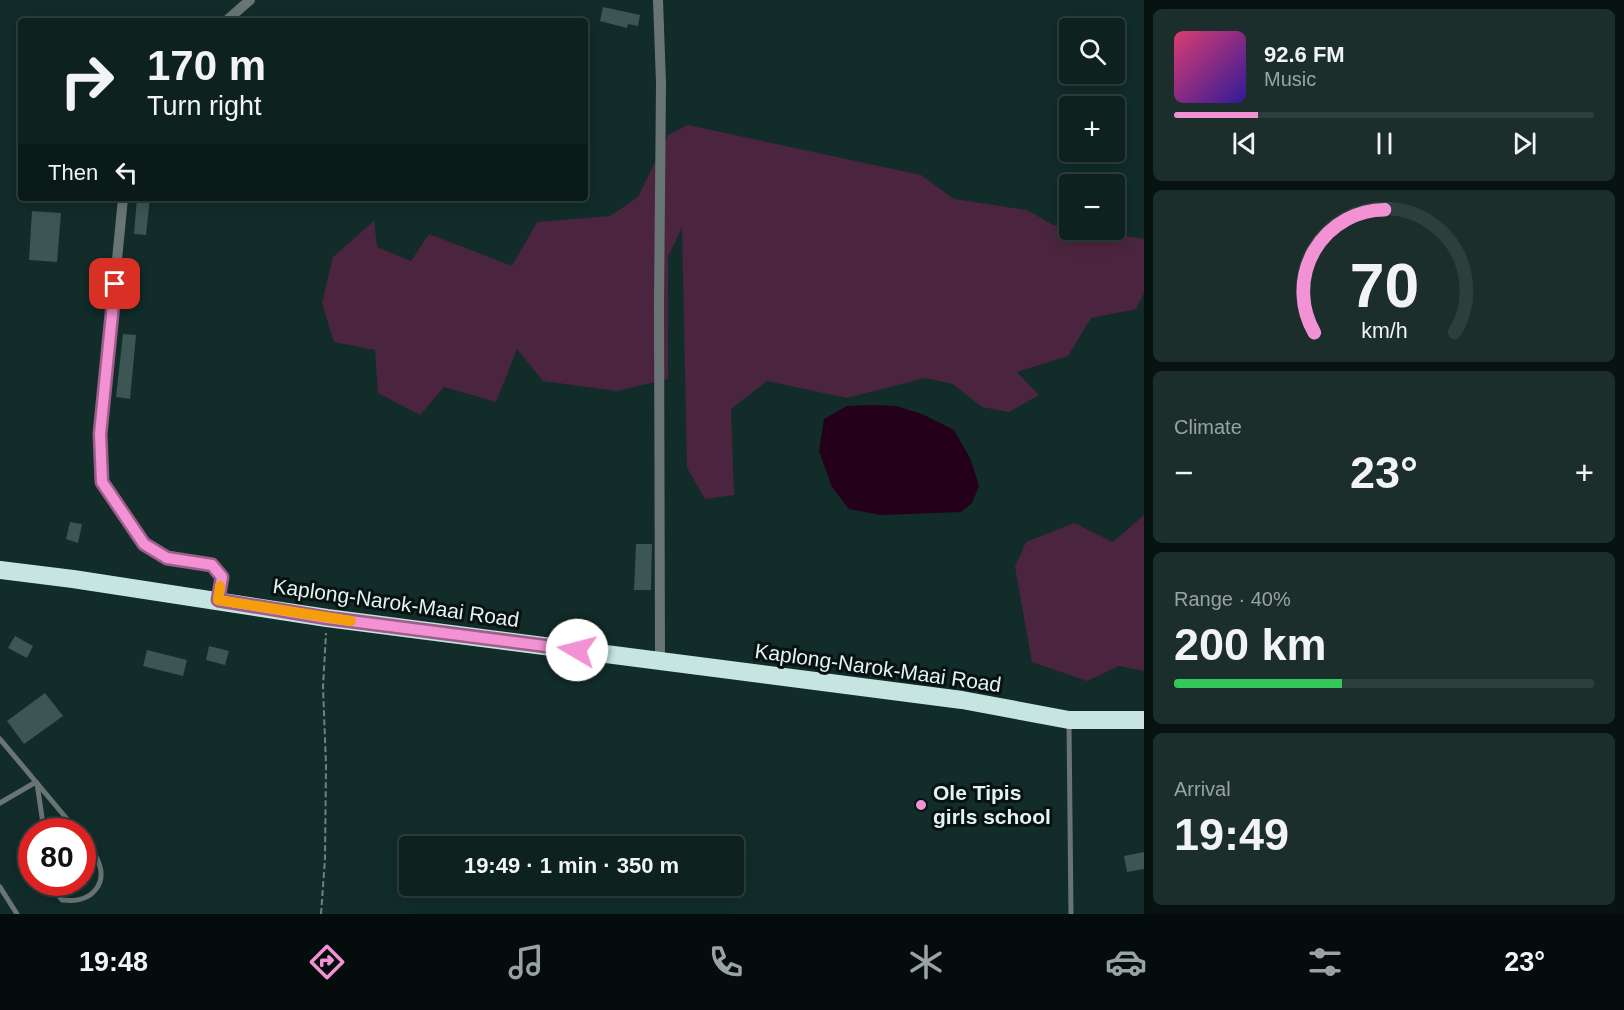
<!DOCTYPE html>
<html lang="en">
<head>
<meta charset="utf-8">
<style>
	body { margin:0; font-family:Arial,sans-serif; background:#1b2e2c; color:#f1f3f6; height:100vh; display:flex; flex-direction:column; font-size:22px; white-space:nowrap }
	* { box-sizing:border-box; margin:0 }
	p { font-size:20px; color:#9aa3a4 }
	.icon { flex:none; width:33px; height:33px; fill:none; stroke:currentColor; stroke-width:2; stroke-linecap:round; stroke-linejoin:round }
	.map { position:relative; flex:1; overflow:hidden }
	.drawer { display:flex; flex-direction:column; gap:9px; padding:9px; background:#071211; width:480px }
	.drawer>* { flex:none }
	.banner { position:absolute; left:18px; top:18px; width:570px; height:183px; border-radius:6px; box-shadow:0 3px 15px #0003,0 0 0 2px #2d3e3d; background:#0d211f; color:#f1f3f6; overflow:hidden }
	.buttons { position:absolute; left:1059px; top:18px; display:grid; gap:12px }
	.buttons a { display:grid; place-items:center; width:66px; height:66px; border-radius:6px; background:#0d211f; box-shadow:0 3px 15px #0003,0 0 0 2px #2d3e3d; font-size:30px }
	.speed { position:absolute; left:18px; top:818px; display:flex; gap:12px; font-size:30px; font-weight:700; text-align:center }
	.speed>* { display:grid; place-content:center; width:78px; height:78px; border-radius:50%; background:#0d211f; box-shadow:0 3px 15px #0003,0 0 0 2px #2d3e3d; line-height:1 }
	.speed .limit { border:9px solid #d22; background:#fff; color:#111 }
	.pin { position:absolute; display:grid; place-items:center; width:51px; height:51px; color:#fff; margin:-26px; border-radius:12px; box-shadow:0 3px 9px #0006 }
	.me { position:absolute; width:66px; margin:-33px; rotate:278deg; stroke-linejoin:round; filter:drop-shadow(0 0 4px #0008) }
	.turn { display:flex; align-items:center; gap:21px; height:126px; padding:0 30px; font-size:27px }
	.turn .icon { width:78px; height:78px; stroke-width:2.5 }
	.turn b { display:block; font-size:42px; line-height:51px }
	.then { display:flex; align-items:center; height:57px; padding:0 30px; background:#0003; gap:12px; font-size:22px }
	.big { font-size:45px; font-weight:800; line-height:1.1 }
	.drawer .widget { flex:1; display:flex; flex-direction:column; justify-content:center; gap:9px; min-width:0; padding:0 21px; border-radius:9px; background:#1b2e2c }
	.drawer .dial { align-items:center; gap:0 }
	.dial svg { height:156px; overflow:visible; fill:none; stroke:#2d3e3d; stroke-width:7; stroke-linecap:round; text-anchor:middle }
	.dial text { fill:#f1f3f6; stroke:none }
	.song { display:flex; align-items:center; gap:18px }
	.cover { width:72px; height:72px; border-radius:9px; background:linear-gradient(135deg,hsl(340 70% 55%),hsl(250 70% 35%)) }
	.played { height:6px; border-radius:3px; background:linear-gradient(90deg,#f391d5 20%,#2d3e3d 20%) }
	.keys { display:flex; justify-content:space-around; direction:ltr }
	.heat { display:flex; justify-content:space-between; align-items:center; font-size:33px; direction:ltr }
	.charge { height:9px; border-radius:4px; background:linear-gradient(90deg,#34c759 40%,#2d3e3d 0) }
	.trip { position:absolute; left:399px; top:836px; width:345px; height:60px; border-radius:6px; background:#0d211f; box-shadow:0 3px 15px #0003,0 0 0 2px #2d3e3d; font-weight:800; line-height:60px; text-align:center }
	.dock { display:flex; height:96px; justify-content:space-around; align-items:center; background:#050d0c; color:#9aa3a4 }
	.dock .icon { width:42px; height:42px }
	.dock .on { color:#f391d5 }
	.dock b { font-size:27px; color:#f1f3f6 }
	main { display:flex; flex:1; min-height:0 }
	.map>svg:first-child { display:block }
	.green { fill:#4b253f }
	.water { fill:#24001a }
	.building { fill:#3b5653 }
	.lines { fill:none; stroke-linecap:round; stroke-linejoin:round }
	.path { stroke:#6c8380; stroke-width:2; stroke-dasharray:6 3; stroke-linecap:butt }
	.lane { stroke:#697574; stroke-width:5 }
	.street { stroke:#697574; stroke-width:10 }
	.highway { stroke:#c6e5e1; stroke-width:18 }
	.route-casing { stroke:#9e5e8a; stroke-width:15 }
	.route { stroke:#f391d5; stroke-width:10 }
	.slow { stroke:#f59e0b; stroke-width:10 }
	.poi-dot { fill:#f391d5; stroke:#071211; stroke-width:2 }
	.labels { text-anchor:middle; stroke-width:6; stroke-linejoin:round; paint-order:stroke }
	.street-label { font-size:21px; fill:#e3f3f0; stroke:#071211 }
	.poi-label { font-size:21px; font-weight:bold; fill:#e3f3f0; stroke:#071211; text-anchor:start }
</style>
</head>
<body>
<main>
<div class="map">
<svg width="1144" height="914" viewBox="0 0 1144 914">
	<rect width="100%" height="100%" fill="#112c29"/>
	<g class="green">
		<polygon points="688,125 921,175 954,199 1027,210 1053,225 1069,227 1070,230 1085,230 1144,239 1144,293 1136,309 1091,318 1068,356 1017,372 1039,395 1009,412 982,407 953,384 925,378 847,398 767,381 731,409 734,495 705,499 687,468 682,227 668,257 668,379 617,391 543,381 517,349 496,402 444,387 420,415 378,393 375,350 334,342 322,303 333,257 374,221 377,247 411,261 429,234 512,266 537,222 610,216 638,197 668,135"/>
		<polygon points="1144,515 1144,671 1119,666 1087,681 1032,662 1015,567 1026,542 1074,523 1113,542"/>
	</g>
	<polygon class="water" points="872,405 896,406 922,414 954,430 971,460 979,486 972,503 961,512 881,515 849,509 832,487 819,451 824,419 847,406"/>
	<g class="building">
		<polygon points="603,7 640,15 638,26 628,24 627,28 600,21"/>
		<polygon points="137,198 150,198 146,235 134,234"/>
		<polygon points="32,211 61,213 57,262 29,260"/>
		<polygon points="123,334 136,335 130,399 116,397"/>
		<polygon points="70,522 82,524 78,543 66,539"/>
		<polygon points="636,544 652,544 651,590 634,590"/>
		<polygon points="15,636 33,646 27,658 8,648"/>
		<polygon points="209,646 229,651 225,665 206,660"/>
		<polygon points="147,650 187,660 183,676 143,666"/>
		<polygon points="45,693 63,716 24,744 7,721"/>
		<polygon points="1144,852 1144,869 1127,872 1124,856"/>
	</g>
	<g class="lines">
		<polyline class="path" points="321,914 325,859 326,765 323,687 326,633"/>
		<g class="lane">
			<polyline points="1069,722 1071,914"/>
			<polyline points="0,739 77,831"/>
			<polyline points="37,783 44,831"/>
			<polyline points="0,803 36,782"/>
			<path d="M51,882L53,889L62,900C72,901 81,901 90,895C112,878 97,854 82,837"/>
			<polyline points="0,887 17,914"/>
		</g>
		<g class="street">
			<polyline points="658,0 661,83 659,304 660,660"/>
			<polyline points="226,21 250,0"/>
			<polyline points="123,198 100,434 103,482 144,544 167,558 212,565 222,577 218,600"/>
		</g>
		<polyline class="highway" points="0,570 73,579 327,618 962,700 1069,720 1144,720"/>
	</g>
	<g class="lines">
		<defs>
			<polyline id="route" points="115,284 100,434 102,482 144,544 167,558 212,565 222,577 218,600 327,618 577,650"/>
		</defs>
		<use href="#route" class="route-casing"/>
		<use href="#route" class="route"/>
		<polyline class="slow" points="220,586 218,600 351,621"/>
	</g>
	<circle class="poi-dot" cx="921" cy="805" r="6"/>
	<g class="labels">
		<g class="street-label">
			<text transform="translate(396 603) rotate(8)" y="7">Kaplong-Narok-Maai Road</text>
			<text transform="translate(878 668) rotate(8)" y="7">Kaplong-Narok-Maai Road</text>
		</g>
		<g class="poi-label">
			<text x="933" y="800">Ole Tipis<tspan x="933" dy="24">girls school</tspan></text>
		</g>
	</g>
</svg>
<div class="buttons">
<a><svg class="icon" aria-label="search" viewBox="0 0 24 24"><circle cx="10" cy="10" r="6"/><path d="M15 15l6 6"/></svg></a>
<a>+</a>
<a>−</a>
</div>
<div class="speed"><div class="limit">80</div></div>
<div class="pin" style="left:115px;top:284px;background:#d93025"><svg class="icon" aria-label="arrive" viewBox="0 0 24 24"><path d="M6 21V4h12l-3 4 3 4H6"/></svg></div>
<svg class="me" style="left:577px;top:650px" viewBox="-20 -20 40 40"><circle r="19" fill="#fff"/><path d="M0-13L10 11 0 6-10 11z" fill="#f391d5"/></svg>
<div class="trip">19:49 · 1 min · 350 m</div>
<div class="banner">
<div class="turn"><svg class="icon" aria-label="right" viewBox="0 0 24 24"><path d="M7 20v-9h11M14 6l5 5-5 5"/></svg><div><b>170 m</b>Turn right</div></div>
<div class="then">Then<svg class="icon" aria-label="left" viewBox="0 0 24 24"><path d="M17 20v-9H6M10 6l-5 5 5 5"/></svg></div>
</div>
</div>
<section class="drawer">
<div class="widget">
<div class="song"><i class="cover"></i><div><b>92.6 FM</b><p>Music</p></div></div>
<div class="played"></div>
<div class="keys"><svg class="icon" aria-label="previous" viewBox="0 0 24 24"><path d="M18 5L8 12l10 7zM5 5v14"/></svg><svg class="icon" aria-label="pause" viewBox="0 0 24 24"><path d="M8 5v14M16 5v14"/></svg><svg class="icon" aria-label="next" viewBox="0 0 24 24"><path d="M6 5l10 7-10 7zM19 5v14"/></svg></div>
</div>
<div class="widget dial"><svg viewBox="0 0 100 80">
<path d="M14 69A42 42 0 1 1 86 69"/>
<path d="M14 69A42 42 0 0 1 50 6" stroke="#f391d5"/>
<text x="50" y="56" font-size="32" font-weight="700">70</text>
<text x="50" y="72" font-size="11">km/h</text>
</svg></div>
<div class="widget"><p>Climate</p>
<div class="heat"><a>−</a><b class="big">23°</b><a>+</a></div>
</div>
<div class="widget"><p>Range · 40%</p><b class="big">200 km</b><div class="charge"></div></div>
<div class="widget"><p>Arrival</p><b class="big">19:49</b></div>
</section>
</main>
<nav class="dock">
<b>19:48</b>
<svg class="icon on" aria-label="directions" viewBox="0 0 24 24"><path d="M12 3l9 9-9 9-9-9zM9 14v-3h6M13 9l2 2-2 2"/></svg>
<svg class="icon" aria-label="music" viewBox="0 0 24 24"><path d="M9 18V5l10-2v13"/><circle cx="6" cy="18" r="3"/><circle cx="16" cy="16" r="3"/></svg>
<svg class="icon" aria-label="phone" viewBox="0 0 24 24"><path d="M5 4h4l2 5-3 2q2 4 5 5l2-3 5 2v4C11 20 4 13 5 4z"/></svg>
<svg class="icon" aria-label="climate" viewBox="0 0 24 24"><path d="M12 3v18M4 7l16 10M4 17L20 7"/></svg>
<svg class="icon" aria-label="car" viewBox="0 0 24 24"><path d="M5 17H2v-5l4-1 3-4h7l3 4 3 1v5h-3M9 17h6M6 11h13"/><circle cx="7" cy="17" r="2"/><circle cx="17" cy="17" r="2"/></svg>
<svg class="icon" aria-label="filters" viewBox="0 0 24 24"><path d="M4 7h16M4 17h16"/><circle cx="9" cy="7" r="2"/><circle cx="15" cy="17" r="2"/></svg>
<b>23°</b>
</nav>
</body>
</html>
